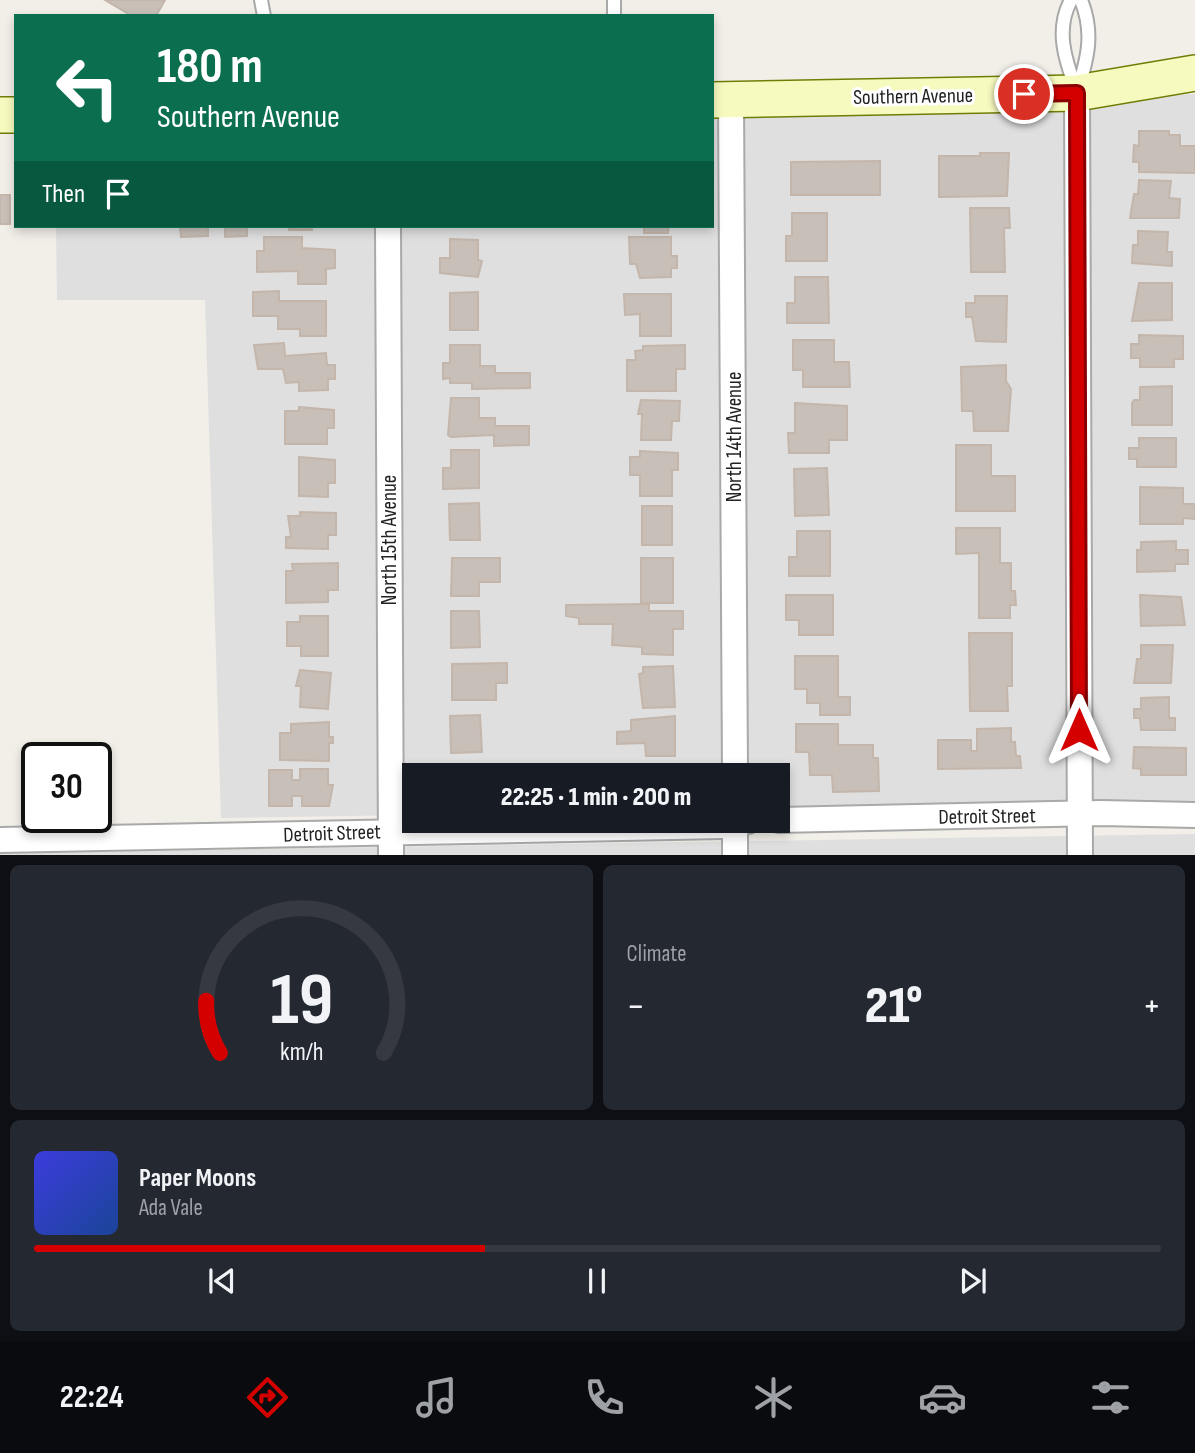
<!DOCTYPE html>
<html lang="en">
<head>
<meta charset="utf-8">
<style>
	body { margin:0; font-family:"Sofia Sans Condensed",sans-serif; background:#242831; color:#f1f3f6; height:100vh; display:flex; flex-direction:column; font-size:26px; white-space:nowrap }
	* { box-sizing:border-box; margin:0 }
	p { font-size:23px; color:#9ea1a6 }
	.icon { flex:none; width:38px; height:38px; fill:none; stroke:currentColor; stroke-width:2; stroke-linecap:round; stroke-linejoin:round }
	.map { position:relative; height:855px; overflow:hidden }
	.drawer { display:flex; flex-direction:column; gap:10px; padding:10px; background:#0d0f14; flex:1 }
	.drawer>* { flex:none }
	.banner { position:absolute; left:14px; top:14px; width:700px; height:214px; border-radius:0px; box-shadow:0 4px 10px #0003; background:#0b6e4f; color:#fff; overflow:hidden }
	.speed { position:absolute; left:21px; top:742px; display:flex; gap:14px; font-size:35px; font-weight:700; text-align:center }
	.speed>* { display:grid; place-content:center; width:91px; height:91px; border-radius:50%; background:#171b24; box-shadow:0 4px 10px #0003; line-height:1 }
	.speed .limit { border:4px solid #111; border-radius:10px; background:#fff; color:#111 }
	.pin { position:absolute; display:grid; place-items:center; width:60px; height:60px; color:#fff; margin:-30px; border:4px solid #fff; border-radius:50%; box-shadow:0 2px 7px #0007 }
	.me { position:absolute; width:77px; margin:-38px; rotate:0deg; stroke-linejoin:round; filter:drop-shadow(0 0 5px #0008) }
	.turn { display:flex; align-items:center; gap:24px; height:147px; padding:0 28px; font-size:32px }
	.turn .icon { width:91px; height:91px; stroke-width:2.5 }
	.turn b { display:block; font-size:49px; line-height:60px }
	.then { display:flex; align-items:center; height:66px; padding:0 28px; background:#0003; gap:14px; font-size:26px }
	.big { font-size:52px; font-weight:800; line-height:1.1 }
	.drawer .card { flex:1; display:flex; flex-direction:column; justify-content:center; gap:10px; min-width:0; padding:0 24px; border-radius:10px; background:#242831 }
	.drawer .dial { align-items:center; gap:0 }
	.dial svg { height:182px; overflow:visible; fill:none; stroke:#363941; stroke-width:7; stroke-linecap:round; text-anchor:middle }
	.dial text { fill:#f1f3f6; stroke:none }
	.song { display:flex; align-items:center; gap:21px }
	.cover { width:84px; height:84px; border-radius:10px; background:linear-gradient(135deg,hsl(240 70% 55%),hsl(220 70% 35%)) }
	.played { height:7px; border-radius:4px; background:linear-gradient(90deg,#d40000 40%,#363941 40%) }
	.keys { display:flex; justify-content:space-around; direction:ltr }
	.heat { display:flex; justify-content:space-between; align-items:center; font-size:38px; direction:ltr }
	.drawer .tiles { flex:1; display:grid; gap:10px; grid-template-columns:1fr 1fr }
	.card:last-child { grid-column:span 2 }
	.trip { position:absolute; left:402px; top:763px; width:388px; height:70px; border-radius:0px; background:#171b24; box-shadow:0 4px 10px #0003; font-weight:800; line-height:70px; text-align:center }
	.dock { display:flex; height:112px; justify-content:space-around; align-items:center; background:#090b0e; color:#9ea1a6 }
	.dock .icon { width:49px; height:49px }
	.dock .selected { color:#d40000 }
	.dock b { font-size:32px; color:#f1f3f6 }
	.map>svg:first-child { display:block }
	.residential { fill:#e0dfdf }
	.building { fill:#c7bfb8; stroke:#c4b6ab; stroke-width:2 }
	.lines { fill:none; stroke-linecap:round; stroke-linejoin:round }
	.lane-casing { stroke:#a9a9a9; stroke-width:16 }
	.street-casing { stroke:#a9a9a9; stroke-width:28 }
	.secondary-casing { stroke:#707d05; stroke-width:38 }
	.lane { stroke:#fff; stroke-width:12 }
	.street { stroke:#fff; stroke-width:24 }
	.secondary { stroke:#f7fabf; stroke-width:35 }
	.route-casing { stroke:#8a0000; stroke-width:18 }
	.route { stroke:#d40000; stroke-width:12 }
	.labels { text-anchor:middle; stroke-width:6; stroke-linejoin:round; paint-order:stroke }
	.street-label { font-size:21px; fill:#222; stroke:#fff }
</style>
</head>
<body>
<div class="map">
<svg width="1195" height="855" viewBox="0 0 1195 855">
	<rect width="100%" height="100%" fill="#f2efe9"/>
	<g class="residential">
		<polygon points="1195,94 1195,804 779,810 779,775 415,775 415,815 221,818 205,300 57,300 56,226 712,226 712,107"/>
		<polygon points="1195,834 1195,855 0,855 0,853"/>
	</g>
	<g class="building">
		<polygon points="105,0 165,0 156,16 132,16"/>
		<polygon points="1139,131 1169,131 1169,135 1180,135 1180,146 1195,146 1195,173 1139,172 1139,162 1133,162 1134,145 1139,146"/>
		<polygon points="980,153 1009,153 1007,196 939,197 939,156 980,156"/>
		<polygon points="880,161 880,195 791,195 791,162"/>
		<polygon points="1139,180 1171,181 1169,198 1180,199 1179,218 1130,218 1134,194 1138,194"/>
		<rect x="0" y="195" width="10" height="29"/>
		<polygon points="970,208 1009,208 1010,228 1004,228 1005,272 971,272"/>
		<polygon points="792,213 827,213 827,261 786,261 786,236 792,236"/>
		<polygon points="180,226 208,226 208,236 181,237"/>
		<polygon points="225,226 247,226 247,236 225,237"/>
		<polygon points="289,226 311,226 312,230 289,230"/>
		<polygon points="644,226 669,226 668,233 644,233"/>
		<polygon points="1138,231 1168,232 1167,252 1172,252 1172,266 1132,263 1133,245 1138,245"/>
		<polygon points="264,237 302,237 302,248 335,250 335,268 326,269 326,284 298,284 298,271 257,272 257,251 264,251"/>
		<polygon points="629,237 671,237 671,256 677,256 677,268 671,268 671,277 640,278 636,264 630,264"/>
		<polygon points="450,239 478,240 478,260 482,261 478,277 440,273 440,258 450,258"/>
		<polygon points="795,277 828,277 829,323 787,323 787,303 795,303"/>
		<polygon points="1139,283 1172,283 1172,320 1132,321"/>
		<polygon points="279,291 279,301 326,301 326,336 300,336 300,329 278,329 278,316 253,316 253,292"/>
		<polygon points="478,292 478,330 450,330 450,293"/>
		<polygon points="624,294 671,294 671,336 640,336 640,314 625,315"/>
		<polygon points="975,296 1007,296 1006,342 976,341 972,317 966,317 966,303 975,303"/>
		<polygon points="1139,335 1183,336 1183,359 1174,359 1174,367 1140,367 1140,358 1131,358 1131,344 1139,344"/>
		<polygon points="793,340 834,340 834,362 849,362 850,387 803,387 803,370 793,370"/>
		<polygon points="284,343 285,356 326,353 327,365 335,365 335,379 328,379 328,390 299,391 299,382 286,383 283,369 258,369 254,345"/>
		<polygon points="450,345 480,345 480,366 495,366 495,373 530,373 530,388 472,389 472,383 450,383 450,378 443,379 443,363 450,363"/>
		<polygon points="685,345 685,369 676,369 676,391 627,391 627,360 636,360 635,351 643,350 643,346"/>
		<polygon points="1006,365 1006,381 1011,389 1008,431 974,431 973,411 962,411 961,367"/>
		<polygon points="1172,386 1172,425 1132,425 1132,403 1134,400 1140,400 1140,387"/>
		<polygon points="451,398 479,398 479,418 495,418 495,426 529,426 529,445 494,446 494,435 451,437 448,435"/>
		<polygon points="641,400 680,401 679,421 672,421 671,440 641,440 642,414 638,414"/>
		<polygon points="795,403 847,406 847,440 829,440 829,453 789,453 788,433 795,433"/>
		<polygon points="299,407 334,410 334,428 327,428 327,444 285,444 285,411 299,411"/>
		<polygon points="1139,438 1176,438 1176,467 1137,467 1137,459 1129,459 1129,448 1139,448"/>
		<polygon points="956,445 991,445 991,476 1015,476 1015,511 956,511"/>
		<polygon points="451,450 479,450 479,488 443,489 443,468 451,468"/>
		<polygon points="640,451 678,453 678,470 672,470 672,496 640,496 640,475 630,475 630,457 640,457"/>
		<polygon points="299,457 335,460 335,483 328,483 328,497 299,496"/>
		<polygon points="827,468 829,515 795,516 794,469"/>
		<polygon points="1140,487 1183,488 1183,504 1195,504 1195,519 1183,518 1183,524 1140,524"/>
		<polygon points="479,503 480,540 450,540 449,504"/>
		<rect x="642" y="506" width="30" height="39"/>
		<polygon points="300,512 336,513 336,535 328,535 328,549 286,548 286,537 291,537 288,516 300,516"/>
		<polygon points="956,528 1000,528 1000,563 1011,563 1011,591 1015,591 1016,605 1010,605 1010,618 979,618 979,553 956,554"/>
		<polygon points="797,531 830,531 830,576 789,576 789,557 797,557"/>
		<polygon points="1176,541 1176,550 1188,550 1188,564 1175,564 1175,571 1137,572 1137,550 1141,550 1141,542"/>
		<polygon points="452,558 500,558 500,582 479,582 479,596 451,596"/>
		<rect x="641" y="558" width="32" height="45"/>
		<polygon points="338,563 338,590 328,590 328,602 286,603 286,571 293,571 292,564"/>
		<polygon points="786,595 833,595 833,635 799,635 799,620 786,620"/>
		<polygon points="1140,595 1181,597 1185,625 1141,626"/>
		<polygon points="649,604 649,611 683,611 683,629 673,629 673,655 642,654 642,647 612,645 613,624 579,624 579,618 566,616 566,605"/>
		<polygon points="451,611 479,611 480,647 451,648"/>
		<polygon points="300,616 328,616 328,656 301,656 301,646 287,646 287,622 300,622"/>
		<polygon points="969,633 1012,633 1012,686 1007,686 1008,711 970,711"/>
		<polygon points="1141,645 1173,645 1171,683 1134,683 1137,659 1141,659"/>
		<polygon points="795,656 838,656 838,697 850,697 850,715 820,715 820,703 807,703 807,689 795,689"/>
		<polygon points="507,663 507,683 496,683 496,700 452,700 452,664"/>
		<polygon points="673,666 675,707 643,708 639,674 643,673 643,667"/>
		<polygon points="300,670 331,673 328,709 300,707 301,686 296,686"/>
		<polygon points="1169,697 1169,718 1175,718 1175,730 1141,730 1140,718 1134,718 1134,709 1141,709 1141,698"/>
		<polygon points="480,715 482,752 451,753 450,716"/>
		<polygon points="675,716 675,756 646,756 645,743 617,744 617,732 631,731 631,720"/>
		<polygon points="329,722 329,737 333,737 333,743 329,743 329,761 280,760 280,733 291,733 291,724"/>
		<polygon points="796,724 838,724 838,745 873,745 873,758 878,758 879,791 833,792 832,775 810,775 809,752 796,752"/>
		<polygon points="1011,728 1011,742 1015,742 1016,756 1020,756 1021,768 938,769 938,740 971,740 971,751 977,751 977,729"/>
		<polygon points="1134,747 1186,748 1186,775 1141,775 1141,769 1133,768"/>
		<rect x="630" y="766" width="44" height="9"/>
		<polygon points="300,769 328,769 328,785 333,785 329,806 302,806 302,796 292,796 292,806 269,806 269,770 292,770 292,780 300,780"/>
		<polygon points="481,769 481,775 452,775 452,770"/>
	</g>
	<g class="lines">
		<defs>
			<g id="lane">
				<polyline points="261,0 264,16"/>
				<polyline points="614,0 614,16"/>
				<path d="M1071,0C1055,29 1065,60 1076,89"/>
				<path d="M1078,89C1088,57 1094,32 1081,0"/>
			</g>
			<g id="street">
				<polyline points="1077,93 1080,855"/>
				<polyline points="731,99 735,775"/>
				<polyline points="388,226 391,855"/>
				<polyline points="779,820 1101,813 1195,815"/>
				<polyline points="735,821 735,855"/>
				<polyline points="0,840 723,826 748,821"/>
			</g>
			<g id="secondary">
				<polyline points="712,100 1077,93 1195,73"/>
				<polyline points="0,115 16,115"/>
			</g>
		</defs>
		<use href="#lane" class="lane-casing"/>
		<use href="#street" class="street-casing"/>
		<use href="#secondary" class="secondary-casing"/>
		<use href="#lane" class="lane"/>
		<use href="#street" class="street"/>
		<use href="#secondary" class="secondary"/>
	</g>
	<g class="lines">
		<defs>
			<polyline id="route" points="1024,94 1077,93 1079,730"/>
		</defs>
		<use href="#route" class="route-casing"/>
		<use href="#route" class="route"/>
	</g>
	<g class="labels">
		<g class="street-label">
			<text transform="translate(913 96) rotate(-1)" y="7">Southern Avenue</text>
			<text transform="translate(734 437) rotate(-90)" y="7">North 14th Avenue</text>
			<text transform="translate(389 540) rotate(-90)" y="7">North 15th Avenue</text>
			<text transform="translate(987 816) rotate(-1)" y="7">Detroit Street</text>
			<text transform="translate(332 833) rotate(-2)" y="7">Detroit Street</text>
		</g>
	</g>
</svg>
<div class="speed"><div class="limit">30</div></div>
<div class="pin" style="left:1024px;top:94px;background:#d93025"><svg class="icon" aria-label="arrive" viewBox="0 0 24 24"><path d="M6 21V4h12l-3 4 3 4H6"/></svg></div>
<svg class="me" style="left:1079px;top:730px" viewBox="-20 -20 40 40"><path d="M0-17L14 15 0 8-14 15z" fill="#d40000" stroke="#fff" stroke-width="4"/></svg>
<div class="trip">22:25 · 1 min · 200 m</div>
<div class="banner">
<div class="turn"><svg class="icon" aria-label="left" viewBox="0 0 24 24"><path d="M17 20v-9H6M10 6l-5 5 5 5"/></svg><div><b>180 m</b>Southern Avenue</div></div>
<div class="then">Then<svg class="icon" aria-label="arrive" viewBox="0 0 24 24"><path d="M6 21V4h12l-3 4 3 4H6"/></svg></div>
</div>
</div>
<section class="drawer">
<div class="tiles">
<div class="card dial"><svg viewBox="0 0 100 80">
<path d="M14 69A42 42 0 1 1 86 69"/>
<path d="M14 69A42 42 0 0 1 8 46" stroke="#d40000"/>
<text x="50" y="56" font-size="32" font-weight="700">19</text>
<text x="50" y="72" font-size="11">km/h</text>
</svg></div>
<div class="card"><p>Climate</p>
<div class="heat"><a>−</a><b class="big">21°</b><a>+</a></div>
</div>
<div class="card">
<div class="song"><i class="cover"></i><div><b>Paper Moons</b><p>Ada Vale</p></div></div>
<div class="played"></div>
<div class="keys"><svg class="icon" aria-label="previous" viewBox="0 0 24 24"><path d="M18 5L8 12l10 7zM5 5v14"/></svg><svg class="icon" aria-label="pause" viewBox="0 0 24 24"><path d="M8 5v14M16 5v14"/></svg><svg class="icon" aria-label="next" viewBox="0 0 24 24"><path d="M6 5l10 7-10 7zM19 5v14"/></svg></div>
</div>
</div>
</section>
<nav class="dock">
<b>22:24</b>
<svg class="icon selected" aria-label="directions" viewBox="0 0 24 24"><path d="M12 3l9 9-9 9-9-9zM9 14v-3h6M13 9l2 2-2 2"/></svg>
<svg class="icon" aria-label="music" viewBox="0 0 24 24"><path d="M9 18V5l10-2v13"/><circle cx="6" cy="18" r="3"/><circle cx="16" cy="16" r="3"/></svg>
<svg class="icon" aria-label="phone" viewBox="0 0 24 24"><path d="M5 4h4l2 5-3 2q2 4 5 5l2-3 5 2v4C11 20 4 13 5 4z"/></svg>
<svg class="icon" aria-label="climate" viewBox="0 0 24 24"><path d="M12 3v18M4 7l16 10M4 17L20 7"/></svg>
<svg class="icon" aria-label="car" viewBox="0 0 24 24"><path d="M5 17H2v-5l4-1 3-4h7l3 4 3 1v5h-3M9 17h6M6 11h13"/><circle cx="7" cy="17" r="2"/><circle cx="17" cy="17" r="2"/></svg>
<svg class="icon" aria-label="filters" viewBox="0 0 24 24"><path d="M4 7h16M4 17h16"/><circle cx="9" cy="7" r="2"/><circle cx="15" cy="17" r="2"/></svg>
</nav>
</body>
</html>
